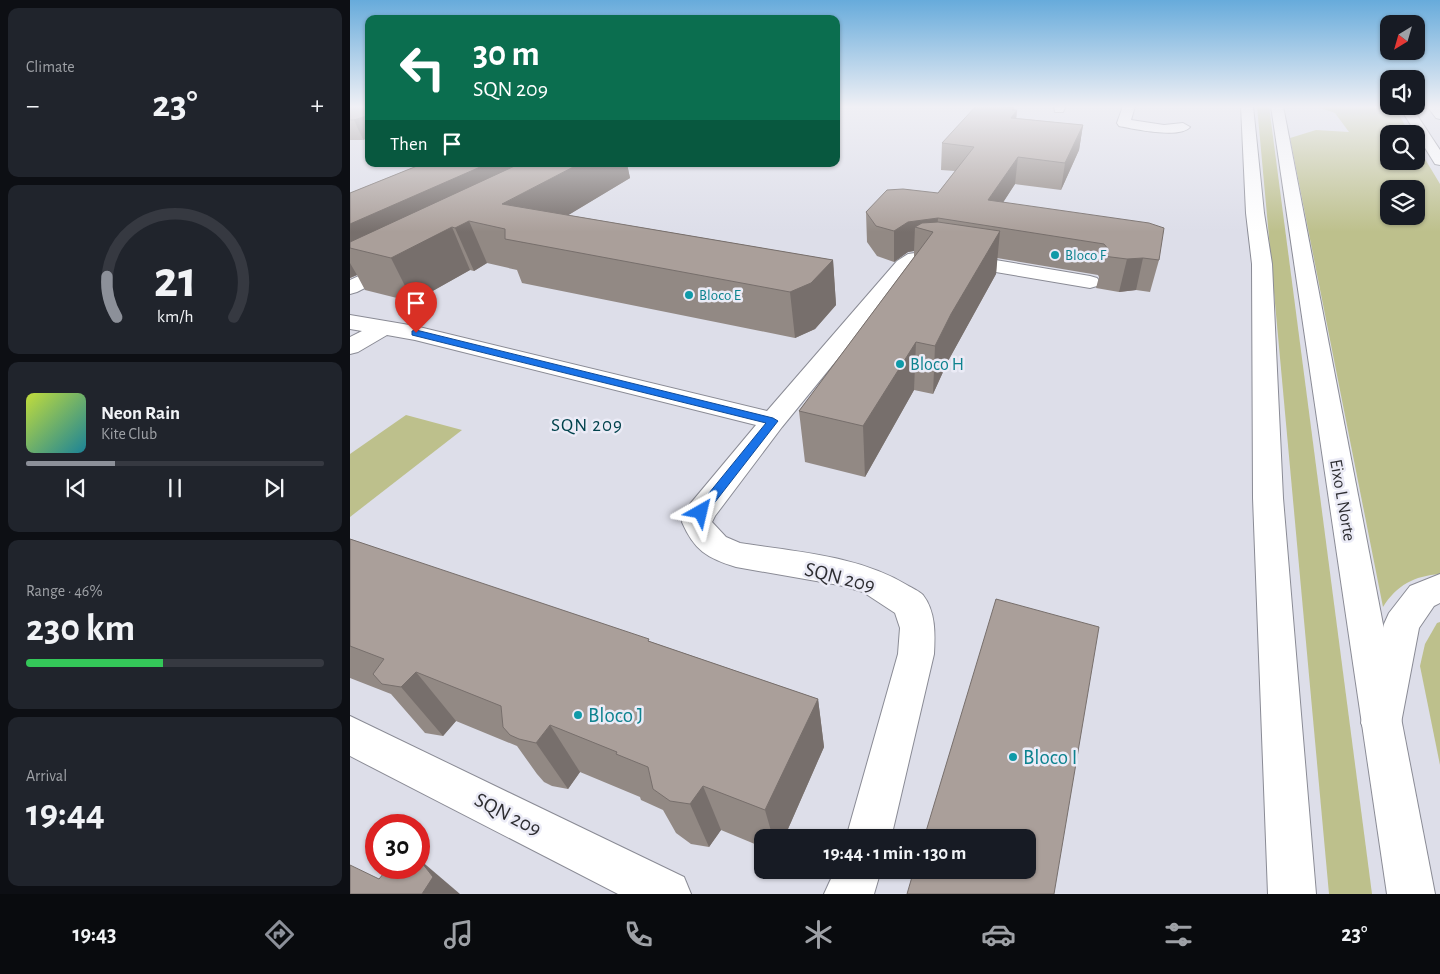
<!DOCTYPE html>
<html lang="en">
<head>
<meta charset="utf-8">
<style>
	body { margin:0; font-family:"Alegreya Sans",sans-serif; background:#20242c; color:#f1f3f6; height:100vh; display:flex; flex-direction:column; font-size:19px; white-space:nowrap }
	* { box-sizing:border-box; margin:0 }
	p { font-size:16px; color:#9ea1a6 }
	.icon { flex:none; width:28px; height:28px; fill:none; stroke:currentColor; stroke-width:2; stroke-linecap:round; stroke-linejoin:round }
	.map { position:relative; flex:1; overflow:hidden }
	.panel { display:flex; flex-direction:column; gap:8px; padding:8px; background:#0d0f14; width:350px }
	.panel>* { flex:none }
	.hud { position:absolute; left:15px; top:15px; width:475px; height:152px; border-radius:10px; box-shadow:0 1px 4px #0004; background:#0b6e4f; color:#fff; overflow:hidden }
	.needle { width:32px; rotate:217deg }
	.controls { position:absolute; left:1030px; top:15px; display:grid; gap:10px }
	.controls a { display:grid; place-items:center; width:45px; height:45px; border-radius:10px; background:#171b24; box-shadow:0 1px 4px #0004; font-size:25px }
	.speed { position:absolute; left:15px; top:814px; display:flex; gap:10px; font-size:25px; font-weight:700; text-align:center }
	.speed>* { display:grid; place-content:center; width:65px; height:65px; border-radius:50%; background:#171b24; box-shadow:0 1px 4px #0004; line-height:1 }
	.speed .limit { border:8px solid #d22; background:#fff; color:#111 }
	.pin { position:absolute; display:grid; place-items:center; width:42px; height:42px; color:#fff; margin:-51px -21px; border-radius:50% 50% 50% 0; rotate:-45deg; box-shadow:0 0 5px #0007 }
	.pin .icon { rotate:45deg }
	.me { position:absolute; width:55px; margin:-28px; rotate:37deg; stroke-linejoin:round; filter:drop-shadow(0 0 4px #0008) }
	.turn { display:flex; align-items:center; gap:18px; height:105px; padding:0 25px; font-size:22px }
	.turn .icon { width:65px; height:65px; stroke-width:2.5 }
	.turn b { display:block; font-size:35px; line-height:42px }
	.then { display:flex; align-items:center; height:48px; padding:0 25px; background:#0003; gap:10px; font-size:19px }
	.big { font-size:38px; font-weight:700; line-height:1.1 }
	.panel .card { flex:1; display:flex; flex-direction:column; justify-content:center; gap:8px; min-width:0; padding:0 18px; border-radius:10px; background:#20242c }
	.panel .dial { align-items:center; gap:0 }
	.dial svg { height:130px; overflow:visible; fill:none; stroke:#363941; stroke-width:7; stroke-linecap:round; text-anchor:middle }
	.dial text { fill:#f1f3f6; stroke:none }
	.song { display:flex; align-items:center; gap:15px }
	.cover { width:60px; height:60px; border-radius:8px; background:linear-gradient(135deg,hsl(70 70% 55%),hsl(190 70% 35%)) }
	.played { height:5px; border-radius:2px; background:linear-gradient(90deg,#8c9099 30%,#363941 30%) }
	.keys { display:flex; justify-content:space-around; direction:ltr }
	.heat { display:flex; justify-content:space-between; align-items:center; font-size:28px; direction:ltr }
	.charge { height:8px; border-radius:4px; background:linear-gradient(90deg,#34c759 46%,#363941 0) }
	.trip { position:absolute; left:404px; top:829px; width:282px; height:50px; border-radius:10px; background:#171b24; box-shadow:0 1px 4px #0004; font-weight:700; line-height:50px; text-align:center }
	.menu { display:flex; height:80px; justify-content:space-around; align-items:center; background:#090b0e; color:#9ea1a6 }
	.menu .icon { width:35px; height:35px }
	.menu .active { color:#8c9099 }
	.menu b { font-size:22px; color:#f1f3f6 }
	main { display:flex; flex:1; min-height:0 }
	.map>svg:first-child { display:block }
	.green { fill:#bdc08c; fill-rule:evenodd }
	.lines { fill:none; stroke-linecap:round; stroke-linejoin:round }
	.street-casing { stroke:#8a8b95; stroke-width:2 }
	.primary-casing { stroke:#8a8b95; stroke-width:2 }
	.highway-casing { stroke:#8a8b95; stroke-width:2 }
	.street { fill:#fff; fill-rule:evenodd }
	.primary { fill:#fff; fill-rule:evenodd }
	.highway { fill:#fff; fill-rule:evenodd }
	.wall { fill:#928984 }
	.shaded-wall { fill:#776f6c }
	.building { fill:#aa9f9a; stroke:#776f6c }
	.route { fill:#1a73e8; stroke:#114b97 }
	.culture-dot { fill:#0f9aa8; stroke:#ebebf6; stroke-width:2 }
	.labels { text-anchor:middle; stroke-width:5; stroke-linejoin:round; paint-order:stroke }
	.far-culture-label { font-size:15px; fill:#0d838f; stroke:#ebebf6; text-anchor:start }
	.culture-label { font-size:18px; fill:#0d838f; stroke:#ebebf6; text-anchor:start }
	.street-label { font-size:18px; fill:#2e2e32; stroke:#ebebf6 }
	.neighbourhood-label { font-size:19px; letter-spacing:1px; fill:#01424c; stroke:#ebebf6 }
	.near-street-label { font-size:21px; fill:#2e2e32; stroke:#ebebf6 }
	.near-culture-label { font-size:21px; fill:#0d838f; stroke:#ebebf6; text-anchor:start }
</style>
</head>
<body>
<main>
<section class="panel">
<div class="card"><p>Climate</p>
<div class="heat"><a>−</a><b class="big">23°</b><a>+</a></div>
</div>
<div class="card dial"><svg viewBox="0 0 100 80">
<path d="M14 69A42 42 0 1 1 86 69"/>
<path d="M14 69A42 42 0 0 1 8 44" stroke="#8c9099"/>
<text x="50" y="56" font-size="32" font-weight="700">21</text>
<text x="50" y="72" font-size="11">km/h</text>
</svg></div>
<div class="card">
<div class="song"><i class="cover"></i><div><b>Neon Rain</b><p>Kite Club</p></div></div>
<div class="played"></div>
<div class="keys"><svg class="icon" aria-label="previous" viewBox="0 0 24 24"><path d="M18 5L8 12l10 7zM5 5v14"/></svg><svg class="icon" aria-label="pause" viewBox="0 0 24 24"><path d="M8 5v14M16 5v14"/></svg><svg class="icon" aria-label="next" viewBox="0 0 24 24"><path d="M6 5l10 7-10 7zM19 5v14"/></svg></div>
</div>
<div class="card"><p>Range · 46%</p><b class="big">230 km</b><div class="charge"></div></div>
<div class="card"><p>Arrival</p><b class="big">19:44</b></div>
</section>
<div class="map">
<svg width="1090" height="894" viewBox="0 0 1090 894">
	<rect width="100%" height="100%" fill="#dddee9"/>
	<g class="green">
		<polygon points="907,106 919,106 1022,894 979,894"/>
		<path d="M965,106H1044L1060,134H1039V161H1066V144L1090,184V574C1064,576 1047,585 1033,607L940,138L966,130L999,132L985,113ZM1039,189H1066V216H1039Z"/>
		<polygon points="56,415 112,430 0,517 0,454"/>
		<polygon points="1090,622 1090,765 1070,666 1075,644 1087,623"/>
	</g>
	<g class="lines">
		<defs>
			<g id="street">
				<polygon points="704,106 716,106 713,112 705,112"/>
				<path d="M773,106H785L781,120L814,125L833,123L840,127C830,139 784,129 769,126L767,123Z"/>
				<path d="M586,250L740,276L747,278L750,282L747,286L740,288L586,262L570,263L561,269L432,427L365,516L362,522L376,537L390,543C446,552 507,555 557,585C562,588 569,591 573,595C586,612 585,634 584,654L541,838H496L548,654L550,628L545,613L513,592L489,585L386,567C357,558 344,550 332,522L340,504L406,425L65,340L37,335L8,352L0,354V337L12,331L0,329V315L65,326L417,411L547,261L558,254Z"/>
				<polygon points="43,260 50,262 53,266 50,270 7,292 0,294 0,280"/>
				<polygon points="0,716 334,877 341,894 268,894 0,756"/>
				<polygon points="485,870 531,870 524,894 474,894"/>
			</g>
			<g id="primary">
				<polygon points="891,106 903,106 914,213 922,264 933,498 966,894 918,894 903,498 902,264 896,213"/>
				<polygon points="921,106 933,106 1085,894 1037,894"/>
			</g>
			<g id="highway">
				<polygon points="1049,106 1061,106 1090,150 1090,165 1085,164"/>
				<polygon points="1077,106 1090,106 1090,119 1086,118"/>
				<polygon points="1090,574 1090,603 1084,606 1069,628 1051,723 1045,736 1031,742 1017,736 1011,723 1034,624 1039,613 1060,586"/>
			</g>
		</defs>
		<use href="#street" class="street-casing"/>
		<use href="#primary" class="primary-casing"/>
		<use href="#highway" class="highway-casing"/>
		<use href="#street" class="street"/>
		<use href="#primary" class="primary"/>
		<use href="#highway" class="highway"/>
	</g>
	<g class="wall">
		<polygon points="0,106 13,140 0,140"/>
		<polygon points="664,108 663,110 667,110 666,118 733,125 729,150 711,190 665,184 653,202 809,260 800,292 786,290 769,292 746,288 749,277 748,275 647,258 646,274 598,361 583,394 564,390 515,477 455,462 449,411 564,257 564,251 558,252 544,262 527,256 517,242 516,212 588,193 605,171 591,170 592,143"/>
		<polygon points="72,164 277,164 280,178 218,215 483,260 486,305 465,329 445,338 172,283 167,270 137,263 124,271 120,270 63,302 15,290 7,275 0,278 0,193"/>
		<polygon points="0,539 468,699 474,747 434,838 412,838 412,847 371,830 359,847 341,844 326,833 313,810 291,800 290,797 230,772 218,789 202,786 194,782 187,774 167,746 106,721 93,736 75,733 41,694 0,678"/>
	</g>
	<g class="shaded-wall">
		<polygon points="664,108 663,115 667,110 665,135 658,142 662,110"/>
		<polygon points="19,115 19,138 13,140 4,120"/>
		<polygon points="733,125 729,150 711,190 715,163"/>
		<polygon points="668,157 665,184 638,226 638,200"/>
		<polygon points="137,164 216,164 0,248 0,224"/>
		<polygon points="229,164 277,164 280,178 172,243 152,204"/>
		<polygon points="588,218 586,248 583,232 565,227 564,251 558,252 544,262 544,231 558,222"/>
		<polygon points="119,221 137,263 124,271 105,228"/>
		<polygon points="102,227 120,270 63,302 41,258"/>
		<polygon points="650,231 646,274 598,361 583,394 585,346 601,314"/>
		<polygon points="793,258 786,290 769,292 777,259"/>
		<polygon points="483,260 486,305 465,329 445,338 440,292"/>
		<polygon points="0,263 7,275 0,278"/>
		<polygon points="566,342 564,390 515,477 513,426"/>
		<polygon points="66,672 106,721 93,736 51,687"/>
		<polygon points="468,699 474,747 434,838 423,838 415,810"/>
		<polygon points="200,725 230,772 218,789 186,743"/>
		<polygon points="353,786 371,830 359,847 340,804"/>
		<polygon points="69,859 110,894 72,894"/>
	</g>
	<g class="building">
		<polygon points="0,106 19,106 19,115 4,120 0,120"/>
		<polygon points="626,106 649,106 664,108 662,110 667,110 661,118 733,125 715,163 668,157 638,200 799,223 814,228 809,260 793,258 777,259 753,256 759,250 754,244 588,218 558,222 544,231 526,226 516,212 537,190 553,189 588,193 624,147 592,143"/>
		<polygon points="72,164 137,164 0,224 0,193"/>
		<polygon points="169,164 229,164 152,204 483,260 461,283 440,292 155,239 155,229 119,221 105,228 102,227 41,258 0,248 0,242"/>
		<polygon points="588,222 650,231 601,314 585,346 566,342 513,426 449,411 583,232 565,227 572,223"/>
		<polygon points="0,539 299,639 298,641 468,699 415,810 353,786 340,804 320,801 303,789 298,767 266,754 267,752 200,725 186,743 169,739 160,735 153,727 151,706 66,672 51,687 32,684 23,674 34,659 0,646"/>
		<polygon points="646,599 749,627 704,894 557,894 564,870 678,870 678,838 574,838"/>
		<polygon points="69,859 83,877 72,894 0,894 0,865 29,879 38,868 69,868"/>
	</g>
	<linearGradient id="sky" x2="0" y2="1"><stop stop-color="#67abdb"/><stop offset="0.46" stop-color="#f0f0f5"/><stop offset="1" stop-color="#f0f0f5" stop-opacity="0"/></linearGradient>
	<rect width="1090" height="232" fill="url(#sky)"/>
	<polygon class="route" points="66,330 423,418 428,421 355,515 346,515 344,512 346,509 416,423 62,335 62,331"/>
	<g class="culture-dot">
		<circle cx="705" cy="255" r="5"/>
		<circle cx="339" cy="295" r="5"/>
		<circle cx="550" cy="364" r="5"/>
		<circle cx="228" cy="715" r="5"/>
		<circle cx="663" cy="757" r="5"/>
	</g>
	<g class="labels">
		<g class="far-culture-label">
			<text x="715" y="260">Bloco F</text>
			<text x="349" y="300">Bloco E</text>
		</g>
		<g class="culture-label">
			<text x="560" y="370">Bloco H</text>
		</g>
		<g class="street-label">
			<text transform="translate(993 500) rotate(80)" y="6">Eixo L Norte</text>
		</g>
		<g class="neighbourhood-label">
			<text x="237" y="431">SQN 209</text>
		</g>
		<g class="near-street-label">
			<text transform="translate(490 577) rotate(14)" y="7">SQN 209</text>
			<text transform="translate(158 814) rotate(27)" y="7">SQN 209</text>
		</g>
		<g class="near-culture-label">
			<text x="238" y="722">Bloco J</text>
			<text x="673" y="764">Bloco I</text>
		</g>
	</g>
</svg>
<div class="controls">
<a><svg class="needle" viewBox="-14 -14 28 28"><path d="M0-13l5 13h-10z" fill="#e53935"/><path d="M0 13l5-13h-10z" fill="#9ea1a6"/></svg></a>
<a><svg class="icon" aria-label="sound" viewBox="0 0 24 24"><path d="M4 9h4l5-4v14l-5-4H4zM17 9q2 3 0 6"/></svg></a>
<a><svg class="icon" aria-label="search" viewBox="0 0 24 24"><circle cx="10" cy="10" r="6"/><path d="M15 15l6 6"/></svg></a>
<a><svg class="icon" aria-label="layers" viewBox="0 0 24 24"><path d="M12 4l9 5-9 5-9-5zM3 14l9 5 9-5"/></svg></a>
</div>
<div class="speed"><div class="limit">30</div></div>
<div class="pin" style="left:66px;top:333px;background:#d93025"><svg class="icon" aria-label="arrive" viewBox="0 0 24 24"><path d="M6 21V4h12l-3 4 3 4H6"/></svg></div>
<svg class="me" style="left:351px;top:512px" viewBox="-20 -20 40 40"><path d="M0-17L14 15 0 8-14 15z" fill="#1a73e8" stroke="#fff" stroke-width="4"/></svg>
<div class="trip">19:44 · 1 min · 130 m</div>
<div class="hud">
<div class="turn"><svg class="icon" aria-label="left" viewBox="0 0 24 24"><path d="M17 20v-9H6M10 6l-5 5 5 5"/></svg><div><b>30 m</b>SQN 209</div></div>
<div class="then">Then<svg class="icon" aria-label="arrive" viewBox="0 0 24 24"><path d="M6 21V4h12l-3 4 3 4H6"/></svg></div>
</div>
</div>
</main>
<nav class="menu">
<b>19:43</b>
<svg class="icon active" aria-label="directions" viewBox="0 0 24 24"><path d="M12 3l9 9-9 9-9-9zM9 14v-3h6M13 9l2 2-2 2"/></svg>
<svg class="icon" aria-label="music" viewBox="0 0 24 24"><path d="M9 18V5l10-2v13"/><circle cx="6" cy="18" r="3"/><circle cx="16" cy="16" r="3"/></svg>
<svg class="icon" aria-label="phone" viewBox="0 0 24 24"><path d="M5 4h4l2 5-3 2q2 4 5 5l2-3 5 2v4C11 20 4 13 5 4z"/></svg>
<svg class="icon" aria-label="climate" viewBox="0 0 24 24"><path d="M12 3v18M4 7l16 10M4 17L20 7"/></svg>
<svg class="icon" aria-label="car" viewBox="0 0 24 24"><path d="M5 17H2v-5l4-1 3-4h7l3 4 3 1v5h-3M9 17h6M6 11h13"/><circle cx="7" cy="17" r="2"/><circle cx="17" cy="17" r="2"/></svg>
<svg class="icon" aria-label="filters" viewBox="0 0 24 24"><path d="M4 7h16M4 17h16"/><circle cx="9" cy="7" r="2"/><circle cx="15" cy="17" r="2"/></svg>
<b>23°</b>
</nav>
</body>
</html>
